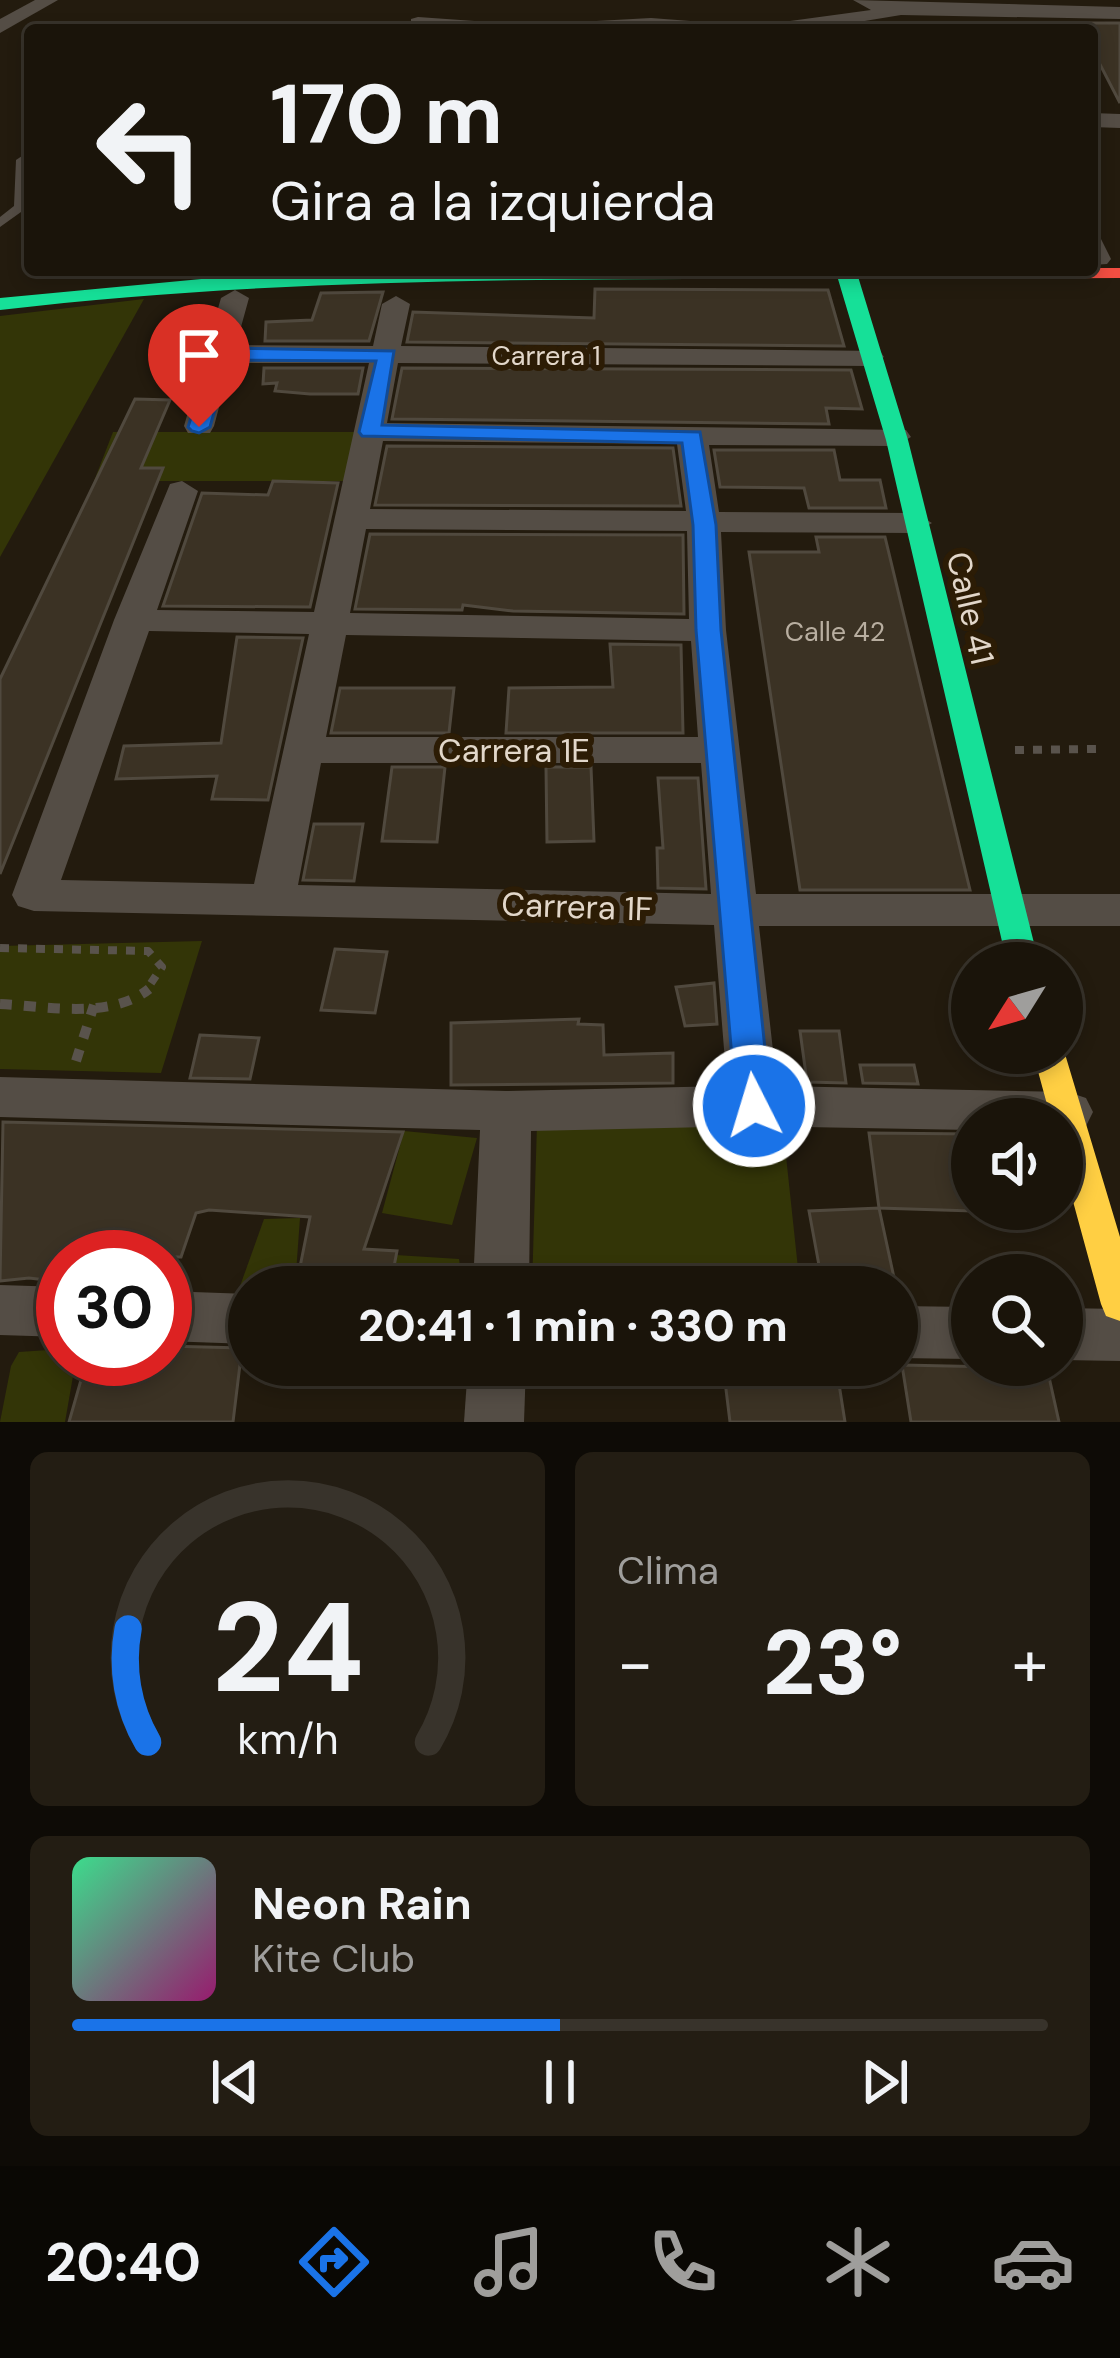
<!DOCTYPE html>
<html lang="es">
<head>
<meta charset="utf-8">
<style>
	body { margin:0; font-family:"DM Sans",sans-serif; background:#231d13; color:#f1f3f6; height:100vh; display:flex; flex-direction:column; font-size:45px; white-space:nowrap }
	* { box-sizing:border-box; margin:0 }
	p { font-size:39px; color:#9f9e9c }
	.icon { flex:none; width:66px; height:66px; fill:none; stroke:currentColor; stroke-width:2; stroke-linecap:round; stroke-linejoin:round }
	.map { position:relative; height:1422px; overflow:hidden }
	.panel { display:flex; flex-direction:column; gap:30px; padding:30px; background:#0e0b06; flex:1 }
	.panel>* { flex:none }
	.guide { position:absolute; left:24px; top:24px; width:1074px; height:252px; border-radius:12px; box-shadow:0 6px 18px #0003,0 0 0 3px #38332b; background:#1a140a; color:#f1f3f6; overflow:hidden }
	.needle { width:78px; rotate:233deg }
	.tools { position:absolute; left:951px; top:942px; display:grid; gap:24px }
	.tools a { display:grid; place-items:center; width:132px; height:132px; border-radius:50%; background:#1a140a; box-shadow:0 6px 18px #0003,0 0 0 3px #38332b; font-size:60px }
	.speed { position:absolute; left:36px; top:1230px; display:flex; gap:24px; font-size:60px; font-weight:700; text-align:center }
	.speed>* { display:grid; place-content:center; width:156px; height:156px; border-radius:50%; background:#1a140a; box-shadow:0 6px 18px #0003,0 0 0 3px #38332b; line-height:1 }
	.speed .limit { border:18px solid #d22; background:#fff; color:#111 }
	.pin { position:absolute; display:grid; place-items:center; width:102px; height:102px; color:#fff; margin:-123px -51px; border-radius:50% 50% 50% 0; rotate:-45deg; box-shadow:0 0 12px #0007 }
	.pin .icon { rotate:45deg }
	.me { position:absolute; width:132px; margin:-66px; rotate:355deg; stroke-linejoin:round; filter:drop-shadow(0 0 9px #0008) }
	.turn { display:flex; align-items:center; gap:42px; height:252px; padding:0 48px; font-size:54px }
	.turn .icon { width:156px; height:156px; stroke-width:2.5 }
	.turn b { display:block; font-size:84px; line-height:102px }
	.big { font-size:90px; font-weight:800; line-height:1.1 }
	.panel .card { flex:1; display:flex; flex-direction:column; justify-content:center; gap:18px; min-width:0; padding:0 42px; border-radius:18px; background:#231d13 }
	.panel .dial { align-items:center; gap:0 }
	.dial svg { height:312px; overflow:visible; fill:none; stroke:#38332b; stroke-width:7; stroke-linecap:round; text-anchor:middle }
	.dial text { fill:#f1f3f6; stroke:none }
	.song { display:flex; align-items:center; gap:36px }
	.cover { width:144px; height:144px; border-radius:18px; background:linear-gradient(135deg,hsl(150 70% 55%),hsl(320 70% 35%)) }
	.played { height:12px; border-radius:6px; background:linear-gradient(90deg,#1a73e8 50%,#38332b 50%) }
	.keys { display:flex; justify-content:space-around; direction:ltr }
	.heat { display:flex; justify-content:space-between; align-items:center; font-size:66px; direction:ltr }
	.panel .tiles { flex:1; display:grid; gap:30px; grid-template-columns:1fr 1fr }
	.card:last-child { grid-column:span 2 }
	.trip { position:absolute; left:228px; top:1266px; width:690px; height:120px; border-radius:60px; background:#1a140a; box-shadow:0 6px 18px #0003,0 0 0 3px #38332b; font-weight:800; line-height:120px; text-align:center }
	.tab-bar { display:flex; height:192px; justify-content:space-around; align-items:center; background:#0a0804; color:#9f9e9c }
	.tab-bar .icon { width:84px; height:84px }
	.tab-bar .on { color:#1a73e8 }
	.tab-bar b { font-size:54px; color:#f1f3f6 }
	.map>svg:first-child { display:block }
	.green { fill:#333507 }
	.building { fill:#3b3224; stroke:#50493e; stroke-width:3 }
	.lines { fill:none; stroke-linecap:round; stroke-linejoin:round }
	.path-far1 { stroke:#59534c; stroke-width:8; stroke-dasharray:9 9; stroke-linecap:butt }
	.path { stroke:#59534c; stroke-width:10; stroke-dasharray:12 12; stroke-linecap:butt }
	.lane { fill:#544d45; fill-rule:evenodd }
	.street { fill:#544d45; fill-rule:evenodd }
	.fast { fill:#16e098; fill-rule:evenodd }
	.slow { fill:#ffcf43; fill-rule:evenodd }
	.jam { fill:#f24e42; fill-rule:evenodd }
	.route { fill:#1a73e8; stroke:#114b97; stroke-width:3 }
	.labels { text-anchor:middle; stroke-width:12; stroke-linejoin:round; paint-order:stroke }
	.far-street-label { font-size:27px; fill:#e2d7ca; stroke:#2c1c05 }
	.number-label { font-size:27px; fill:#b8aea0 }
	.street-label { font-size:33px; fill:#e2d7ca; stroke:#2c1c05 }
</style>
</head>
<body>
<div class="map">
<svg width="1120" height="1422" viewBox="0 0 1120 1422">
	<rect width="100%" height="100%" fill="#231b0e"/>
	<g class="green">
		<polygon points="144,299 0,557 0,316"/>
		<polygon points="113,432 361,432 352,481 94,481"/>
		<polygon points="202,941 161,1073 0,1069 0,946"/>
		<polygon points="537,1124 783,1128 800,1287 532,1287"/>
		<polygon points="404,1131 477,1138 452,1225 382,1213"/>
		<polygon points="300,1218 295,1287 239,1289 264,1219"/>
		<polygon points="396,1255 459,1259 463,1287 390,1287"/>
		<polygon points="63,1349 63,1359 76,1359 65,1422 0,1422 11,1366 19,1352"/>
	</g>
	<g class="building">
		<polygon points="1079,23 1120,23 1120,103 1092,49 1092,30 1082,30"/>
		<polygon points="595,289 828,290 844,346 407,342 413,312 594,318"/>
		<polygon points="383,292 369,341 265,341 266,322 312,320 321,293"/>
		<polygon points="264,368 363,368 358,394 310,394 275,391 277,383 263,384"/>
		<polygon points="402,368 851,370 862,409 826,408 829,424 392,419"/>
		<polygon points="135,399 170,400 141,468 163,468 0,874 0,679"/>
		<polygon points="387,446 673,448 681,506 375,505"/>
		<polygon points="714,450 834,450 840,480 880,480 886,508 809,508 804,488 720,487"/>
		<polygon points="273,481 338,483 310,607 163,606 202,493 268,495"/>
		<polygon points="370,534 683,535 684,614 513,611 463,605 462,610 355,609"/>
		<polygon points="816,537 885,537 970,890 800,890 749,552 819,552"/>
		<polygon points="237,637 303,638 268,800 212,799 217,776 116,779 124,746 221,743"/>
		<polygon points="610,644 681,645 683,733 506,733 509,688 613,687"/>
		<polygon points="340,688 454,688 449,733 331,733"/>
		<polygon points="392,767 445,767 437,842 382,841"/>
		<polygon points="546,767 591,767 594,841 547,842"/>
		<polygon points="658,778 698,778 706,889 658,888 657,848 663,848"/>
		<polygon points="314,824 363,824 354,881 303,880"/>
		<polygon points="335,949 387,952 375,1013 321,1010"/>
		<polygon points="714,983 717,1024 685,1026 676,987"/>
		<polygon points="579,1019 578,1024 603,1025 604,1055 673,1053 673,1083 451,1085 451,1023"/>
		<polygon points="800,1031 839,1031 846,1083 807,1082"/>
		<polygon points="200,1035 259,1038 250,1079 190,1078"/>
		<polygon points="860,1065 914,1065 918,1084 863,1083"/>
		<polygon points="3,1122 403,1132 364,1249 397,1251 390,1287 296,1287 310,1217 209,1210 196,1213 181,1257 63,1257 63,1282 29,1278 0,1281"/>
		<polygon points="869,1133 972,1134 972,1211 879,1208"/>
		<polygon points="879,1208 896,1287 823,1287 809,1211"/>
		<polygon points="165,1346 242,1348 233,1422 69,1422 87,1359 165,1359"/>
		<polygon points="723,1365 836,1365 845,1422 730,1422"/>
		<polygon points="902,1365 1047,1368 1059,1422 911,1422"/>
	</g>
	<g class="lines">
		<g class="path-far1">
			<polyline points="1015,750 1097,749"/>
			<polyline points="0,948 148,951 162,967 145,992"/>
		</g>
		<g class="path">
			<path d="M0,1004C46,1006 110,1020 149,989"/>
			<polyline points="76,1061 94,1005"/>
		</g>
		<polygon class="lane" points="22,156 28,160 28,207 0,227 0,217 14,206 16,160"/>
		<g class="street">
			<polygon points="35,0 58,0 0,33 0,19"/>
			<polygon points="853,0 1120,7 1120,19 901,15 810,30 758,30 768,24 871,10"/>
			<polygon points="418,17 518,24 528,30 411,27 411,19"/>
			<polygon points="651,18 730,24 740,30 531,30 541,24"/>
			<polygon points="1092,113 1120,114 1120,128 1092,127"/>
			<polygon points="1092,236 1101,239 1111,259 1107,264 1092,265"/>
			<path d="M235,290L249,298L236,345L373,346L382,304L396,296L410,304L401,346L880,351L884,357L870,366L398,363L387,423L906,430L911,437L895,446L709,445L719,512L915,513L932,523L915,533L721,532L726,630L756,894H1120V926H759L777,1086L1068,1092L1086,1098L1093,1112L1086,1126L1062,1132V1119H972V1130L754,1126L531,1131L529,1287H473L480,1130L0,1117V1077L506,1091L727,1086L714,925L34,911L18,906L12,895L114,620L170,484L182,481L198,491L157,610L314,612L369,363H231L214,426L210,433H188L184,426L221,298ZM383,441L677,444L686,511L370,509ZM366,529L687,531L689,619L350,613ZM149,631L309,634L254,884L61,880ZM346,635L691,641L698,737H326ZM321,763H701L711,894L298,885Z"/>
			<polygon points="0,1285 63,1287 63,1337 0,1335"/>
			<polygon points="165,1291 249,1294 249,1344 165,1341"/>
			<polygon points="897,1306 972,1307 972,1359 897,1358"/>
			<polygon points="1062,1308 1120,1309 1120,1361 1062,1360"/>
			<polygon points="468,1365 526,1365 524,1422 464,1422"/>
		</g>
		<path class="fast" d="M399,270H856L908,440L1039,963H1007L886,440L838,279C557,279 279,277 0,310V298L212,278Z"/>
		<polygon class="slow" points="1062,1044 1120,1237 1120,1321 1106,1316 1101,1304 1062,1161 1062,1119 1051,1119 1033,1053 1062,1053"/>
		<polygon class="jam" points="1092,268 1120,268 1120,278 850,279 841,274 844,270"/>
	</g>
	<polygon class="route" points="221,348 394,351 382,425 700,432 716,525 721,630 771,1106 766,1116 754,1120 741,1116 736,1106 696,630 693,525 682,443 362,436 359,432 376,361 229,360 210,427 199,433 192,431 188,427 211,354"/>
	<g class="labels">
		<g class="far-street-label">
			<text x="546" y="365">Carrera 1</text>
		</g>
		<g class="number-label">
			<text x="835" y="641">Calle 42</text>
		</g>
		<g class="street-label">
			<text transform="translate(971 608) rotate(77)" y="12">Calle 41</text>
			<text x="514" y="762">Carrera 1E</text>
			<text transform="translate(577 906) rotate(2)" y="12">Carrera 1F</text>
		</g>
	</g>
</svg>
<div class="tools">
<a><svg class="needle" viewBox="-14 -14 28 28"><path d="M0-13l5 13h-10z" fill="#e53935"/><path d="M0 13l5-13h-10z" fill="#9f9e9c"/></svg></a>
<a><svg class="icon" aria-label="sound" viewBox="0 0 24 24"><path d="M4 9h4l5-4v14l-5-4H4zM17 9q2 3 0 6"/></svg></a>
<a><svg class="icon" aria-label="search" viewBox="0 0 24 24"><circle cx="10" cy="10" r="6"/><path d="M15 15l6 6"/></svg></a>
</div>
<div class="speed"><div class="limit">30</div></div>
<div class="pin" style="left:199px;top:427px;background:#d93025"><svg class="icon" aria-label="arrive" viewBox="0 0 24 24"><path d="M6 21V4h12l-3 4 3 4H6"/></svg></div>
<svg class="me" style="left:754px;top:1106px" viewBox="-20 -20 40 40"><circle r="17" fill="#1a73e8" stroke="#fff" stroke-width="3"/><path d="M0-11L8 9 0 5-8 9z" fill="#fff"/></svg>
<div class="trip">20:41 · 1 min · 330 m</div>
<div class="guide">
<div class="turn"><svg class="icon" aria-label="left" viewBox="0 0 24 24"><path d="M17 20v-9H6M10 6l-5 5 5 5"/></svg><div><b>170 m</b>Gira a la izquierda</div></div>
</div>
</div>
<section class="panel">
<div class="tiles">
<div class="card dial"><svg viewBox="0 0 100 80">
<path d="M14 69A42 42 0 1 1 86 69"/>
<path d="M14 69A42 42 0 0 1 9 40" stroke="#1a73e8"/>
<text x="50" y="56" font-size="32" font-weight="700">24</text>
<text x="50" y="72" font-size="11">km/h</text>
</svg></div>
<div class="card"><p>Clima</p>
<div class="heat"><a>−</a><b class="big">23°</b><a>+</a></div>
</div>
<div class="card">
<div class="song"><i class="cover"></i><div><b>Neon Rain</b><p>Kite Club</p></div></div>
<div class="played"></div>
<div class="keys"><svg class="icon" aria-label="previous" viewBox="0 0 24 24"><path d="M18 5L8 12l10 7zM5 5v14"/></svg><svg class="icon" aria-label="pause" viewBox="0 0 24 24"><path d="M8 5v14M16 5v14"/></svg><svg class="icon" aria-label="next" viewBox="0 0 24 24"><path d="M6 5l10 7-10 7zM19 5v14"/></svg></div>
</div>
</div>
</section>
<nav class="tab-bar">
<b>20:40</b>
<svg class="icon on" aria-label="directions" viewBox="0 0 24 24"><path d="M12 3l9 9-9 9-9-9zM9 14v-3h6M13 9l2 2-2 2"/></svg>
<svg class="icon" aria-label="music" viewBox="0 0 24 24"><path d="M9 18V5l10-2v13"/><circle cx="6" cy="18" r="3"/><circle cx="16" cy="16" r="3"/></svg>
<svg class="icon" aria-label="phone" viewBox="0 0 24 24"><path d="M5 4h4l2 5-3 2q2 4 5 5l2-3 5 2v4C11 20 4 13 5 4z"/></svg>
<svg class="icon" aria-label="climate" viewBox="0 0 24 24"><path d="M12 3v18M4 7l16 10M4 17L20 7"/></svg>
<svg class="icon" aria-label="car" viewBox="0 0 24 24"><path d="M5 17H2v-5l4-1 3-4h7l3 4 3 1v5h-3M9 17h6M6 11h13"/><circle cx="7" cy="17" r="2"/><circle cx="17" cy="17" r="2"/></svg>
</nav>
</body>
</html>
